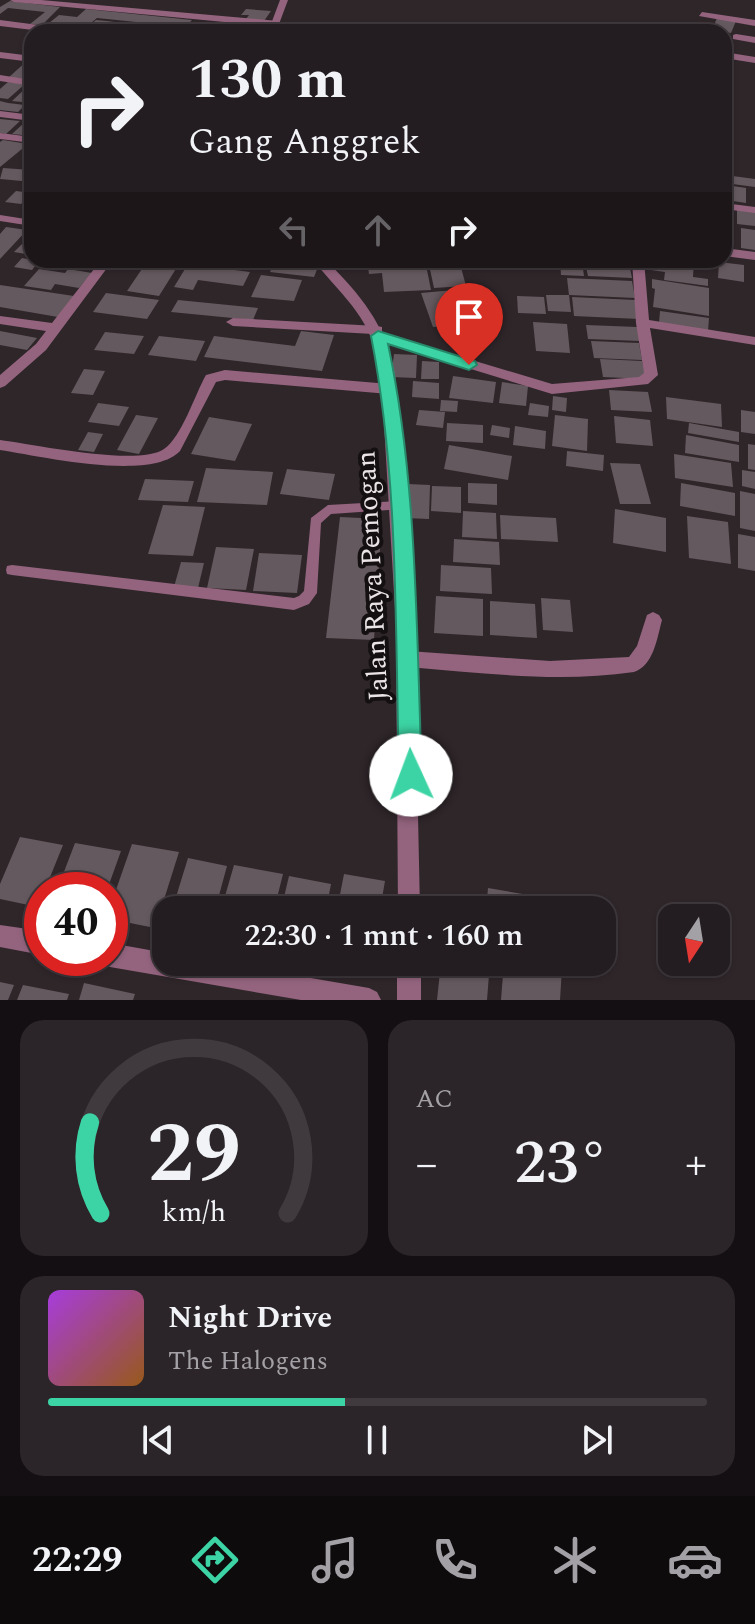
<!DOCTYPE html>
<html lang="id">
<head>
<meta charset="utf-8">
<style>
	body { margin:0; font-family:Spectral,serif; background:#2b2529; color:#f1f3f6; height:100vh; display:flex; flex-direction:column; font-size:30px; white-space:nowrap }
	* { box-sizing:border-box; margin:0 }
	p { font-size:26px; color:#a3a1a5 }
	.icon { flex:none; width:44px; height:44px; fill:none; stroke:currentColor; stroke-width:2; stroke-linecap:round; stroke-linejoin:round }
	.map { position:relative; height:1000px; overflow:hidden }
	.sheet { display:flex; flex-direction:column; gap:20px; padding:20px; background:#130f12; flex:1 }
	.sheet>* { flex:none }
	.banner { position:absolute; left:24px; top:24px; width:708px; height:244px; border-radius:24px; box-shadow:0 2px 6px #0004,0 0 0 2px #403a3e; background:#231c20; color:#f1f3f6; overflow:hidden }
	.needle { width:52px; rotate:192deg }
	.tools { position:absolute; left:658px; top:904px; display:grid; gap:16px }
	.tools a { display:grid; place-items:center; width:72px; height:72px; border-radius:16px; background:#231c20; box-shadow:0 2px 6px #0004,0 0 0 2px #403a3e; font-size:40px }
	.speed { position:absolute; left:24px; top:872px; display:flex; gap:16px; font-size:40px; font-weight:700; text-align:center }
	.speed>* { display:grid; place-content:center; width:104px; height:104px; border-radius:50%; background:#231c20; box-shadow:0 2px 6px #0004,0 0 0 2px #403a3e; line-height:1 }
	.speed .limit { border:12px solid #d22; background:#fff; color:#111 }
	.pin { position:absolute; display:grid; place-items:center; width:68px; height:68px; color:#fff; margin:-82px -34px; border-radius:50% 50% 50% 0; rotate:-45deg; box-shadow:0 0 8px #0007 }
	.pin .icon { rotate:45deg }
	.me { position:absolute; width:88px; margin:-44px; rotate:358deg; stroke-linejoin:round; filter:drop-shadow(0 0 6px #0008) }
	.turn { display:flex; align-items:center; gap:28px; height:168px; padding:0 32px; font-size:36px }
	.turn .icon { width:104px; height:104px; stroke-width:2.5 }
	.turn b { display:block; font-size:56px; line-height:68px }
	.lanes { display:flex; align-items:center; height:76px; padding:0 32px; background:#0003; justify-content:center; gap:40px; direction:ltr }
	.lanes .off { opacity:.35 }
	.big { font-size:60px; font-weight:600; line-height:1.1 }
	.sheet .tile { flex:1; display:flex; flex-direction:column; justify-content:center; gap:12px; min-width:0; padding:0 28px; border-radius:24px; background:#2b2529 }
	.sheet .dial { align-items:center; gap:0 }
	.dial svg { height:208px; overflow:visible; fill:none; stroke:#403a3e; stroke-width:7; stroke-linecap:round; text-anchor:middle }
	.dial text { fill:#f1f3f6; stroke:none }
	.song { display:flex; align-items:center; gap:24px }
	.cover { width:96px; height:96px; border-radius:12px; background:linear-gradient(135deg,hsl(280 70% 55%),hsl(30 70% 35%)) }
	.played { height:8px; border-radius:4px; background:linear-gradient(90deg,#3cd4a4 45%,#403a3e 45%) }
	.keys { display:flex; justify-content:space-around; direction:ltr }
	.heat { display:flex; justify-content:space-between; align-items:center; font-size:44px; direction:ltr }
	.sheet .tiles { flex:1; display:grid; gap:20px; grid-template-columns:1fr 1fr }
	.tile:last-child { grid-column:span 2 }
	.trip { position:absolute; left:152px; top:896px; width:464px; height:80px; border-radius:24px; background:#231c20; box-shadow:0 2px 6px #0004,0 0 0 2px #403a3e; font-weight:600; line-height:80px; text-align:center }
	.menu { display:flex; height:128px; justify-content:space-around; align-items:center; background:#0e0b0d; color:#a3a1a5 }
	.menu .icon { width:56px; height:56px }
	.menu .on { color:#3cd4a4 }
	.menu b { font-size:36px; color:#f1f3f6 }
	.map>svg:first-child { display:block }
	.building { fill:#64595e }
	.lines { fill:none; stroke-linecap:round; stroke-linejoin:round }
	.service { fill:#94647e; fill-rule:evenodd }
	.minor { fill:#94647e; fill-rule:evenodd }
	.tertiary { fill:#94647e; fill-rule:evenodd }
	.route { fill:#3cd4a4; stroke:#278a6b; stroke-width:2 }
	.labels { text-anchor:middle; stroke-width:8; stroke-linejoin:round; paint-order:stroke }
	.street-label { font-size:28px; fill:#ebe4e7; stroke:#141012 }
</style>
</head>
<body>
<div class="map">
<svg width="755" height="1000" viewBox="0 0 755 1000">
	<rect width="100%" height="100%" fill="#2f262a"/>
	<g class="building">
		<polygon points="10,1 60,7 42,25 30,24 45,12 8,8 0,14 0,7"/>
		<polygon points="86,9 192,20 185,27 97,18 84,29 44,27 59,15 77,17"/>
		<polygon points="246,9 271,11 264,21 246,19 249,15 241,15"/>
		<polygon points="717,18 736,21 731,33 712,30"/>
		<polygon points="96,20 107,21 122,23 111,32 96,32 101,27 89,26"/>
		<polygon points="224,22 256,26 250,32 216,31"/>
		<polygon points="28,60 32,61 32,75 26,80 8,78"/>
		<polygon points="8,82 25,84 8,99 0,98 0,89"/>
		<polygon points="28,86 32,87 32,103 12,101"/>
		<polygon points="0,101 8,103 25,105 18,112 0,110"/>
		<polygon points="0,119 20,121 6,134 0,133"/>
		<polygon points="24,123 32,124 32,136 12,134"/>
		<polygon points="3,140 28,144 0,167 0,142"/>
		<polygon points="3,168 31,170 22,181 0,179"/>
		<polygon points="725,175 755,179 755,187 725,183"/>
		<polygon points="726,185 746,188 746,203 726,200"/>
		<polygon points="16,191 32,193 21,204 5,202"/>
		<polygon points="737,209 755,211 755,226 737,224"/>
		<polygon points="6,227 27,230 0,259 0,234"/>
		<polygon points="724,228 733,229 733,251 724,249"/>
		<polygon points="741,228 755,230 755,250 741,248"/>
		<polygon points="26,240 32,241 32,255 14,252"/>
		<polygon points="22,258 32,260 40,260 32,270 14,267"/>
		<polygon points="148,260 179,264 159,296 127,291"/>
		<polygon points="231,260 266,260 261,270 227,266"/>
		<polygon points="367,260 425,260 431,290 384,292 382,273 369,274"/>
		<polygon points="428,260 459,260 466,286 434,288"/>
		<polygon points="560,260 582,261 584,276 561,275"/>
		<polygon points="652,260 694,261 693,277 708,279 708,286 664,280 665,272 651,270"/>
		<polygon points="275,262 318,267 314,277 270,272"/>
		<polygon points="585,262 629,263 632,278 588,276"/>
		<polygon points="719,262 744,265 744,282 718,278"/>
		<polygon points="188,264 250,272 243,286 198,280 193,290 174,287"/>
		<polygon points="39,269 65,273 68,269 92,273 79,288 55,284 51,290 24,286"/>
		<polygon points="261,275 302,280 294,301 251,297"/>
		<polygon points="567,278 632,281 635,298 569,295"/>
		<polygon points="652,279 709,288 709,316 653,307 655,289 652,288"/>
		<polygon points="0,285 74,296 58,317 0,307"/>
		<polygon points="465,289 479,322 433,327 421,293"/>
		<polygon points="106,293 159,300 147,319 93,312"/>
		<polygon points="546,295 569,295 571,312 548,311"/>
		<polygon points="517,296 544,297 546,314 518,313"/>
		<polygon points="572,297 635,300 639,319 574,316"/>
		<polygon points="178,300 258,308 253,320 171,312"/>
		<polygon points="660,311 709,318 708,331 659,323"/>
		<polygon points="533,322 567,324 570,353 536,351"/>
		<polygon points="586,325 637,327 640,341 588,339"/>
		<polygon points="0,331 37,338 27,350 0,345"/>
		<polygon points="301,331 334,335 322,371 204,357 214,336 295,346"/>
		<polygon points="105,332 144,336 134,354 94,350"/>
		<polygon points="159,336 205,341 196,361 148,355"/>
		<polygon points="591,341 639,343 642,360 594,358"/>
		<polygon points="394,354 417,355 416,378 391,377"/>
		<polygon points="600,359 642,361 646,379 603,377"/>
		<polygon points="422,361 439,362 439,379 421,379"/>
		<polygon points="84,369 105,371 93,395 71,393"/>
		<polygon points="453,376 496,382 493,403 449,398"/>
		<polygon points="413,381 439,383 439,399 412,397"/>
		<polygon points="502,382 528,386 526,406 499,403"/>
		<polygon points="609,390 648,392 652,412 611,410"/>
		<polygon points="553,396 567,398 566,412 552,410"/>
		<polygon points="666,397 721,404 722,427 667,419"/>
		<polygon points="441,400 458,401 457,412 440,411"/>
		<polygon points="98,403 129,407 119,426 88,422"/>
		<polygon points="530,403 549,406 548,417 528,415"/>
		<polygon points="419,410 445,412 443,428 416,425"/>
		<polygon points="741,410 755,412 755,434 741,432"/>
		<polygon points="136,415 158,418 139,454 117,450"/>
		<polygon points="555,415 588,419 587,451 552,446"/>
		<polygon points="614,416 650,420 653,446 616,443"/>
		<polygon points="209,417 252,424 235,461 191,454"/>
		<polygon points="447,423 483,425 483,443 446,441"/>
		<polygon points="689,423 739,432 739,442 688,433"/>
		<polygon points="492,425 510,428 509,438 490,435"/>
		<polygon points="515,426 546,431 545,449 513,445"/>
		<polygon points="88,432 103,434 94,452 78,450"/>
		<polygon points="686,435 739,445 739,462 685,453"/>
		<polygon points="748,444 755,445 755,470 748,469"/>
		<polygon points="449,445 512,456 508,480 444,469"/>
		<polygon points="567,451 604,455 603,471 566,466"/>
		<polygon points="674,454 731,463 733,487 675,478"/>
		<polygon points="610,463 640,464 651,504 620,504"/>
		<polygon points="206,468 273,472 267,505 197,502"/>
		<polygon points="287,469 335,474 329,500 280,494"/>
		<polygon points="742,470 755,472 755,489 742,486"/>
		<polygon points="145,479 194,481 188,502 138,500"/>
		<polygon points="468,483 497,484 497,505 468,503"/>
		<polygon points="681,483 735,493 735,516 680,506"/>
		<polygon points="408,484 430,485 429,519 405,518"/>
		<polygon points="432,486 461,487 461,513 431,511"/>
		<polygon points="740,491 755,494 755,531 740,528"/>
		<polygon points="163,505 205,507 193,556 148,554"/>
		<polygon points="615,509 666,518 666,552 613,543"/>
		<polygon points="463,511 496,513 497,539 462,537"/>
		<polygon points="500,515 556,518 558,542 501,539"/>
		<polygon points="687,516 728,522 731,564 689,558"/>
		<polygon points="340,517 382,519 374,640 326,638"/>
		<polygon points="738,534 755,537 755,571 738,568"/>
		<polygon points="454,539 499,542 500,565 453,562"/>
		<polygon points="216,547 254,549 246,590 207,588"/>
		<polygon points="259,553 302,555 297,593 253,591"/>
		<polygon points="181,562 204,563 198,588 174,587"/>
		<polygon points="441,565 491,568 492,594 440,591"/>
		<polygon points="436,596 483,599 483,636 434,633"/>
		<polygon points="541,598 570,600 573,632 543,630"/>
		<polygon points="490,601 535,604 537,638 490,635"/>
		<polygon points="20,837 63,845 38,907 0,899 0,884"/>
		<polygon points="75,843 121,851 107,890 57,890"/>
		<polygon points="132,844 179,852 155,928 110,919 110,907"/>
		<polygon points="188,858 227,866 215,910 172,910"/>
		<polygon points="234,865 283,874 274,910 221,910"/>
		<polygon points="344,874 385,881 380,910 337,910"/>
		<polygon points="289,876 331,884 326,910 281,910"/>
		<polygon points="488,888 563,901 563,910 486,910"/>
		<polygon points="441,962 490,962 487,1000 437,1000"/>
		<polygon points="504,962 530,962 562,968 560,1000 501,1000"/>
		<polygon points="0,982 14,985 8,1000 0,1000"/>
		<polygon points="84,983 135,994 133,1000 79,1000"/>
		<polygon points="23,985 69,994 67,1000 17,1000"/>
	</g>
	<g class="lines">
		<polygon class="service" points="399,501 403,503 405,506 403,509 331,514 321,523 317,593 309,604 294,610 12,575 7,574 6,570 7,566 12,565 294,598 299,596 304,591 311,518 328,505"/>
		<g class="minor">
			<polygon points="10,0 41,0 278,21 282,24 278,27 14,2"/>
			<polygon points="702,12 755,20 755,26 699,16"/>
			<polygon points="0,20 69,29 73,32 49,32 0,26"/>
			<polygon points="736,34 755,37 755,43 733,39 733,35"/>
			<polygon points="0,52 32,56 32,62 0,58"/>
			<polygon points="724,52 755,57 755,63 724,58"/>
			<polygon points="0,75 32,80 32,86 0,81"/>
			<polygon points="0,111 32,115 32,121 0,117"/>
			<polygon points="0,133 32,137 32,143 0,139"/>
			<polygon points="724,203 755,207 755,213 724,209"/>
			<polygon points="0,215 32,220 32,226 0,221"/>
			<polygon points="724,248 755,252 755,260 724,256"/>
			<polygon points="101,260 113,260 46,350 5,386 0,388 0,375 36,344 46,331 0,324 0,316 52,323"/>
			<polygon points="632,260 644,260 649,320 755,337 755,345 650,328 658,375 648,384 552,394 373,339 373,334 233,326 226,322 233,318 377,326 382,327 382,333 552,384 639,377 644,373 636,323"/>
			<path d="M225,370L389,384L396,389L389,394L225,380L216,382L180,451C151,482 40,456 0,450V440C33,444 138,467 164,449C182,437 195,394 206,375Z"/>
			<path d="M653,612L659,615L662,620C657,638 654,665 634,672C558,683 484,673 408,667L401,665L399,659L401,653L408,651L550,661L629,657L637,646L647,615Z"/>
			<polygon points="0,925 42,931 42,955 0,947"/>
			<polygon points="110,943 166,953 166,962 218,962 369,988 377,992 381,1000 301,1000 110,967 102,963 100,958 110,958"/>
		</g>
		<g class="tertiary">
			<polygon points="280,0 288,0 276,32 268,32"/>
			<path d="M313,260H326C361,296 385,323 395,374L414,626L420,910H398L396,626L381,374C371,316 348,303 313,260Z"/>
			<rect x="397" y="962" width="24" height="38"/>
		</g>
	</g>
	<path class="route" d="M378,331L475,361L477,365L469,370L388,344C418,484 416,632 422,775L419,782L411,786L403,782L399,775C395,629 399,479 371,336Z"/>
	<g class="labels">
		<g class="street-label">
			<text transform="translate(371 576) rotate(-93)" y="10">Jalan Raya Pemogan</text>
		</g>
	</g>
</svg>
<div class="tools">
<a><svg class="needle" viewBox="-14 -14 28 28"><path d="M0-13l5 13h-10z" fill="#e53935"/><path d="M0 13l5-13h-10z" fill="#a3a1a5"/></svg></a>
</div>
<div class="speed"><div class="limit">40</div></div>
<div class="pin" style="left:469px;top:365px;background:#d93025"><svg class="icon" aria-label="arrive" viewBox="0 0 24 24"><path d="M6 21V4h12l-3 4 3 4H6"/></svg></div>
<svg class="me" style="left:411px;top:775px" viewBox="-20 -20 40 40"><circle r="19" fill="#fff"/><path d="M0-13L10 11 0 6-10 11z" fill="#3cd4a4"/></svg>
<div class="trip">22:30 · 1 mnt · 160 m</div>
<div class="banner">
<div class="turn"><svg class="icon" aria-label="right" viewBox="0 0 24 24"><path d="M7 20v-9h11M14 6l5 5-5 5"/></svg><div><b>130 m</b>Gang Anggrek</div></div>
<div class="lanes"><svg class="icon off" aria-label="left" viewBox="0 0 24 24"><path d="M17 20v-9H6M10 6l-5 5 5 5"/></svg><svg class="icon off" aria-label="ahead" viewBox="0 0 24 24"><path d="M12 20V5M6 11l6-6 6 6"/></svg><svg class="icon" aria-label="right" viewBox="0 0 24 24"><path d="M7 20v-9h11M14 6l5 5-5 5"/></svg></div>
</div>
</div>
<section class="sheet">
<div class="tiles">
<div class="tile dial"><svg viewBox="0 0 100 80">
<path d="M14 69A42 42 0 1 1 86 69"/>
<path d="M14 69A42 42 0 0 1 10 34" stroke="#3cd4a4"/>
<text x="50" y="56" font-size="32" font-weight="700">29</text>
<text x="50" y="72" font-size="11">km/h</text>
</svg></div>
<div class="tile"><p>AC</p>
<div class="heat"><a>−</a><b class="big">23°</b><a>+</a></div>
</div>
<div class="tile">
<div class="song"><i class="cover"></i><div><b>Night Drive</b><p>The Halogens</p></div></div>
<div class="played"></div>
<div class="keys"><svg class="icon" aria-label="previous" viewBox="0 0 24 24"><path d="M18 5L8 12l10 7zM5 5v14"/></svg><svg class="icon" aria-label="pause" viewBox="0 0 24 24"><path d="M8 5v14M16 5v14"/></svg><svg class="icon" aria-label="next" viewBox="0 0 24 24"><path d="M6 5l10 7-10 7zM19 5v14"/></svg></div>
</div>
</div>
</section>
<nav class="menu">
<b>22:29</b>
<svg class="icon on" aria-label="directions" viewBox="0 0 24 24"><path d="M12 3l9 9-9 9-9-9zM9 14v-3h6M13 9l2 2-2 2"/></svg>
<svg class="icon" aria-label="music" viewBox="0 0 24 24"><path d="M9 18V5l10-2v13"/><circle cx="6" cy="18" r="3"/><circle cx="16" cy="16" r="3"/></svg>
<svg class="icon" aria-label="phone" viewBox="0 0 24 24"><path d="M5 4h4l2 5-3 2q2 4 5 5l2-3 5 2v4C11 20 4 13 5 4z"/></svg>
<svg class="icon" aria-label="climate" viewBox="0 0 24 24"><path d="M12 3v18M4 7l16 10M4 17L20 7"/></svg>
<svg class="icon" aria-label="car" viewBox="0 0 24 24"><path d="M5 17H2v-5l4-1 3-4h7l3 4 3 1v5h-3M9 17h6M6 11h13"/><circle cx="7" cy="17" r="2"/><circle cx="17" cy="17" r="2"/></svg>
</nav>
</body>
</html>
